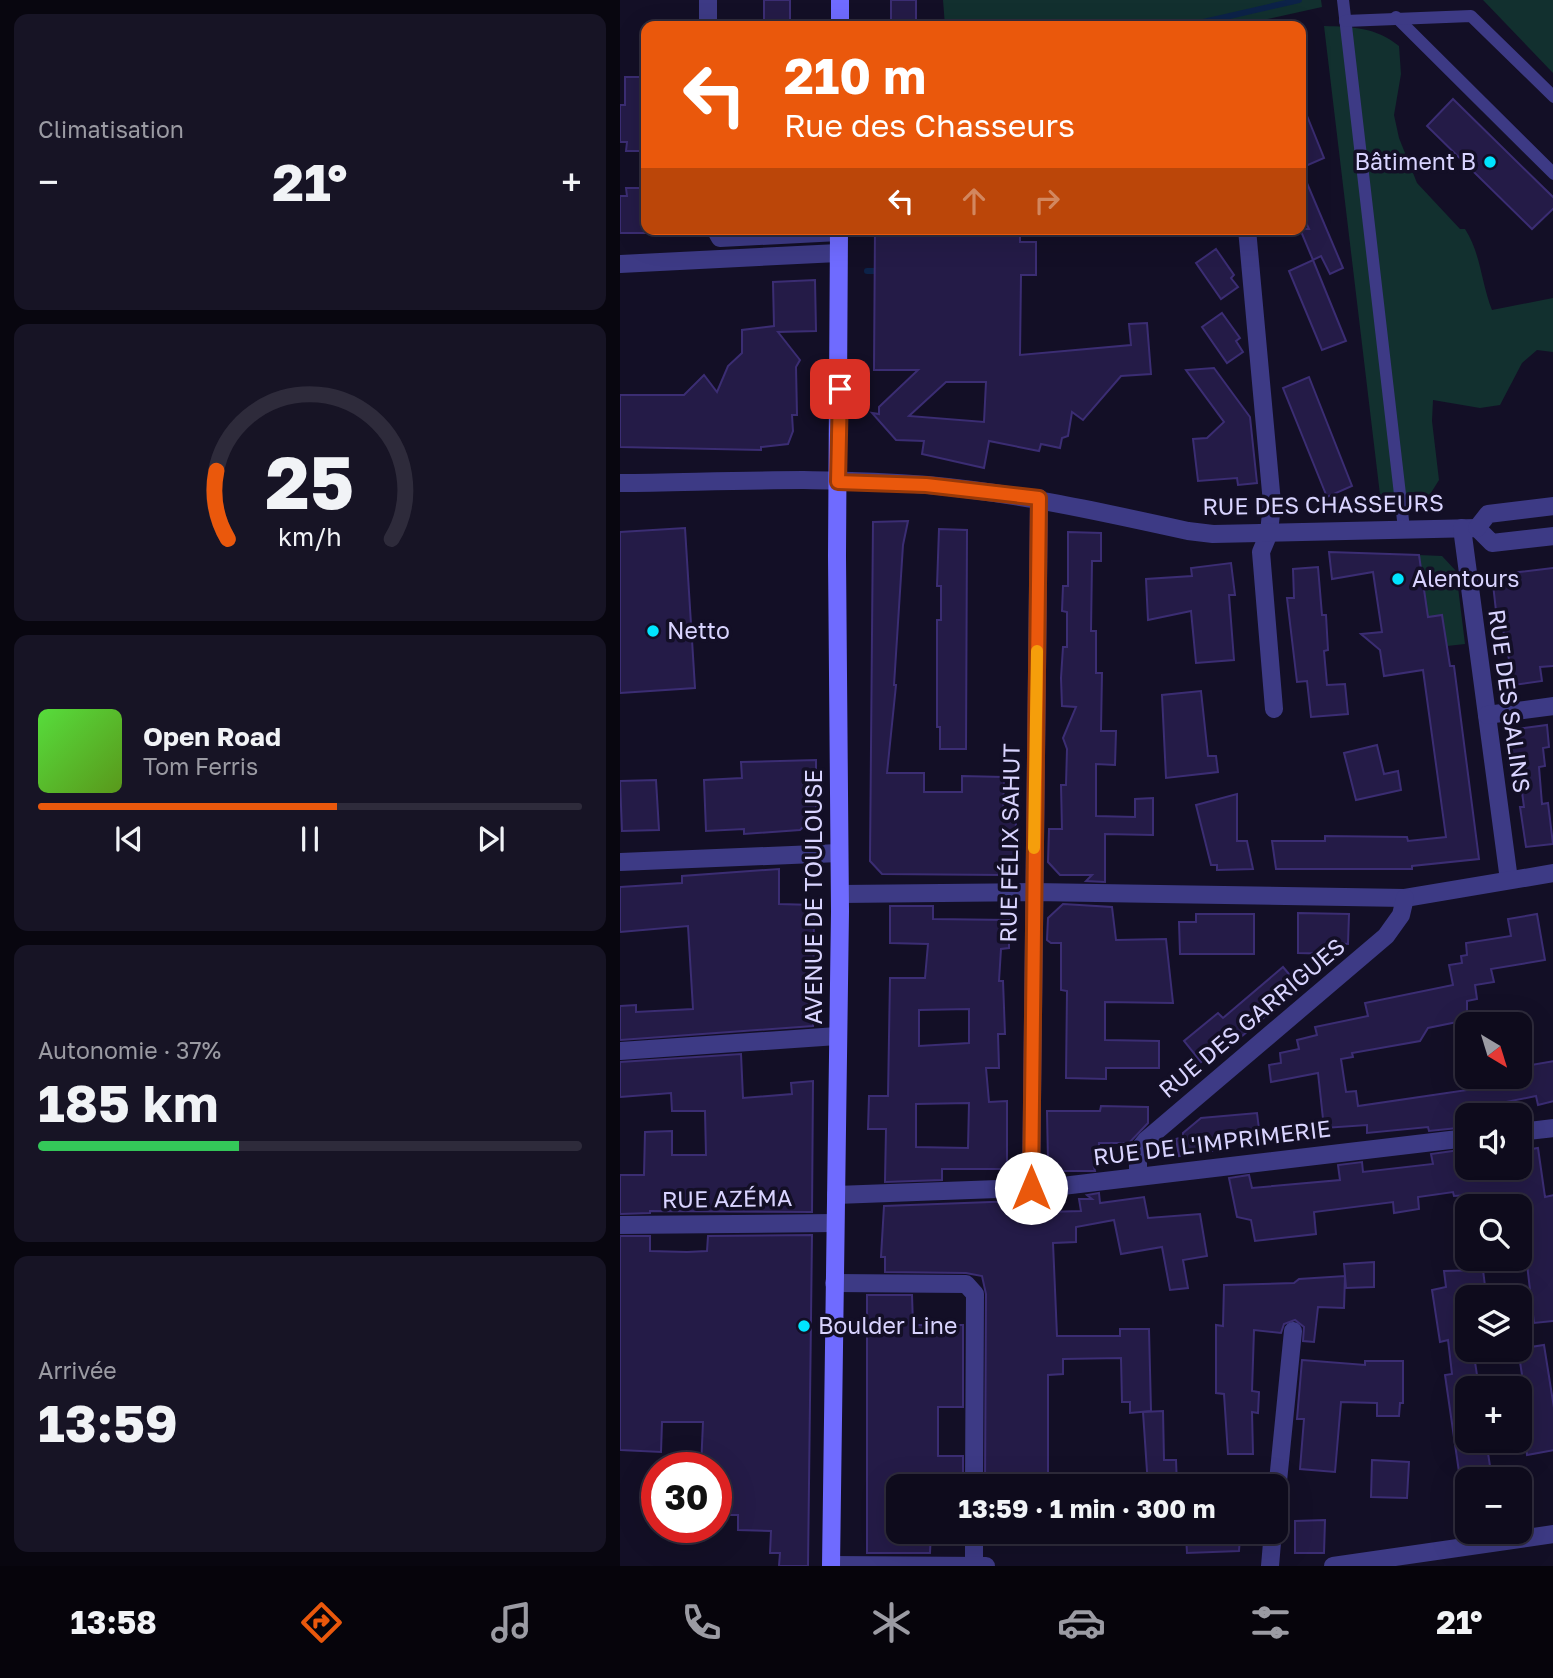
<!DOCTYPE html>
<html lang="fr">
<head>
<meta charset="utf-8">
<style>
	body { margin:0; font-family:"Golos Text",sans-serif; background:#171425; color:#f1f3f6; height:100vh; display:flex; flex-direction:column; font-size:26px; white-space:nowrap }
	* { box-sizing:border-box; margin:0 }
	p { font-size:23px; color:#9b9ba3 }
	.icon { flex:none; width:38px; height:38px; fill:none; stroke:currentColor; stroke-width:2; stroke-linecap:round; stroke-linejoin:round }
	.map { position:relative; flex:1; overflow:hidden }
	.panel { display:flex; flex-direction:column; gap:14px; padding:14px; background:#08060f; width:620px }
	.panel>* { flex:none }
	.top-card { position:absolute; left:21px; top:21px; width:665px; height:214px; border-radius:14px; box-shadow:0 7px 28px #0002,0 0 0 2px #2e2b3b; background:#ea580c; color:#fff; overflow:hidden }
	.needle { width:46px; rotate:142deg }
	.controls { position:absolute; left:835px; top:1012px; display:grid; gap:14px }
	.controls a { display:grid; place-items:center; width:77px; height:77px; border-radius:14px; background:#0e0b1c; box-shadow:0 7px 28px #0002,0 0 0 2px #2e2b3b; font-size:35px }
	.speed { position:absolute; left:21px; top:1452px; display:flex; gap:14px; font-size:35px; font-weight:700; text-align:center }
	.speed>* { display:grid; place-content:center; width:91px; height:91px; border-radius:50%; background:#0e0b1c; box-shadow:0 7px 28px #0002,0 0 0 2px #2e2b3b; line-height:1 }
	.speed .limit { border:10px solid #d22; background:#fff; color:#111 }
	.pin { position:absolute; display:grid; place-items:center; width:60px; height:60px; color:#fff; margin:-30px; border-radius:14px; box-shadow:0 4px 10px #0006 }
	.me { position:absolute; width:77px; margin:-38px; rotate:0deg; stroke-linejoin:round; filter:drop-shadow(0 0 5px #0008) }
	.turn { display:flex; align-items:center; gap:24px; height:147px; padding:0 28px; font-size:32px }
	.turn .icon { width:91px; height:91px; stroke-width:2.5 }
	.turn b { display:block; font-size:49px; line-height:60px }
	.lanes { display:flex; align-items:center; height:66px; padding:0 28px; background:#0003; justify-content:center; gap:35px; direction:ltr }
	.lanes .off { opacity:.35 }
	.big { font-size:52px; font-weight:700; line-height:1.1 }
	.panel .tile { flex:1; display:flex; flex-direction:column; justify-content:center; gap:10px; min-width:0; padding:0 24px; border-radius:14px; background:#171425 }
	.panel .dial { align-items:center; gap:0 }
	.dial svg { height:182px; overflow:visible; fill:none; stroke:#2e2b3b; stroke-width:7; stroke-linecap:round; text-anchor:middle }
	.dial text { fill:#f1f3f6; stroke:none }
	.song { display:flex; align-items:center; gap:21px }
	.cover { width:84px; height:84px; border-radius:10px; background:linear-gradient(135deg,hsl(110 70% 55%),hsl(90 70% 35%)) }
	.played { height:7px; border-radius:4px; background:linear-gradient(90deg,#ea580c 55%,#2e2b3b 55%) }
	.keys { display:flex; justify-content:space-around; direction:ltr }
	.heat { display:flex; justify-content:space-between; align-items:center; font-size:38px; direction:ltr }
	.charge { height:10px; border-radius:5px; background:linear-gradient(90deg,#34c759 37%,#2e2b3b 0) }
	.trip { position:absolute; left:266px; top:1474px; width:402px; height:70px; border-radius:14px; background:#0e0b1c; box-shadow:0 7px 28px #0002,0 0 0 2px #2e2b3b; font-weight:700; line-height:70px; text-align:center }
	.dock { display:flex; height:112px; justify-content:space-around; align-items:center; background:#06040b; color:#9b9ba3 }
	.dock .icon { width:49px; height:49px }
	.dock .selected { color:#ea580c }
	.dock b { font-size:32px; color:#f1f3f6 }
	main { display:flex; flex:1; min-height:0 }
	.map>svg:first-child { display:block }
	.green { fill:#12302f }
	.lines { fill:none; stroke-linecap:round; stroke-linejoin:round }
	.stream { stroke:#0c2248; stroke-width:6 }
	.building { fill:#241b47; stroke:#3b2d73; stroke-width:2; fill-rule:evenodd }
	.service { stroke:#3d3a85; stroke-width:12 }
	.minor { stroke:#3d3a85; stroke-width:18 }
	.secondary { stroke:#6f6bff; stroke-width:18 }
	.route-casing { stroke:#983908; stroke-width:18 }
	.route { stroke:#ea580c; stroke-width:12 }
	.slow { stroke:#f59e0b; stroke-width:12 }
	.poi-dot { fill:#00e5ff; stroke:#130f26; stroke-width:2.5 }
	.labels { text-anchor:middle; stroke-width:7; stroke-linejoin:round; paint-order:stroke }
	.poi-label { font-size:23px; fill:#d9d4ff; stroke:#130f26; text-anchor:start }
	.street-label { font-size:23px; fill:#d9d4ff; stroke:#130f26 }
</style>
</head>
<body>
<main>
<section class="panel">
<div class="tile"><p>Climatisation</p>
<div class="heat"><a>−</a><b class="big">21°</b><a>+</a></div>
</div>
<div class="tile dial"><svg viewBox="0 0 100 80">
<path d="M14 69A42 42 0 1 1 86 69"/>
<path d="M14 69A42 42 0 0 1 9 39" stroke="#ea580c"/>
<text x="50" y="56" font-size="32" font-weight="700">25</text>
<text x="50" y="72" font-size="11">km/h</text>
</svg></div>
<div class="tile">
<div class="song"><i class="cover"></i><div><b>Open Road</b><p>Tom Ferris</p></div></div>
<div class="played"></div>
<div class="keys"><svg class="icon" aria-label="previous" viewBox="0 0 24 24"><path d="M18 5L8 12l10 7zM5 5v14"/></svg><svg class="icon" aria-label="pause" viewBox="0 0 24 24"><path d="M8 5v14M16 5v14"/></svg><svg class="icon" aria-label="next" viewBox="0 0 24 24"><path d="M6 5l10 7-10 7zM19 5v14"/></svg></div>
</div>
<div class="tile"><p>Autonomie · 37%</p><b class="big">185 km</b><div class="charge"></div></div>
<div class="tile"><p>Arrivée</p><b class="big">13:59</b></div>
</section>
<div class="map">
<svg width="934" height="1566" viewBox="0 0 934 1566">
	<rect width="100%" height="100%" fill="#130f26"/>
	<g class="green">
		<polygon points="323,0 701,0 702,7 616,26 325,26"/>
		<polygon points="863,0 933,0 933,73"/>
		<path d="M704,26C732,27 756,27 779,46L781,74L774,115L779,138L797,183L840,229H845C861,254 861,282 872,310L933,298V352L917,350L902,363L880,405L860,408L813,400L812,421L819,480L804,504L761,503Z"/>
		<polygon points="799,555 822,556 836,571 845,644 827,646 822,616 808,617"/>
	</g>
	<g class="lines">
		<g class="stream">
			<polyline points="566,26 679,0"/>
			<polyline points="247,271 260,271"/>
		</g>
	</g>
	<g class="building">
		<rect x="144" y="0" width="26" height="26"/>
		<rect x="271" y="0" width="25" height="25"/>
		<polygon points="5,77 26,77 26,151 6,151 7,142 0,142 0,105 5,105"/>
		<polygon points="833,99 934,198 934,208 912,229 807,126"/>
		<polygon points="681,101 704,158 681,168"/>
		<polygon points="681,169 723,268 710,274 701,256 693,260 680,229 689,229 681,212"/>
		<polygon points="6,188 26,188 26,233 0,233 0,196 7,196"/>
		<path d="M255,229H400V242H416V275H401L400,355L511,345L509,324L527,323L531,374L501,376L463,420L452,412L448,436L442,438L440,448L421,444L419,451L369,441L364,468L302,454L304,441L276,440L252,413L259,414V407L298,370H254ZM326,382H366L364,422L289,416Z"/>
		<polygon points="596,249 614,275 611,278 618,287 601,299 576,263"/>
		<polygon points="693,260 726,341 702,350 669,271"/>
		<polygon points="195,280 196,331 158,332 180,360 176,367 177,415 172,415 173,431 168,444 141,447 141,450 0,447 0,395 64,395 84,375 97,392 108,366 122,353 122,330 154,326 153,282"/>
		<polygon points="602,313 620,338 616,341 623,352 607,363 582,327"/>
		<polygon points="594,368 630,417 637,483 618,485 617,478 578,481 573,439 587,438 604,422 566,370"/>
		<polygon points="689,377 732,486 707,497 663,388"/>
		<polygon points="288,521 283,545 274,685 276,685 267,773 304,773 304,792 342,792 342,776 384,777 383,817 396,817 395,863 384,875 262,874 250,861 253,522"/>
		<polygon points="65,528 75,688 0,693 0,532"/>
		<polygon points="319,529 347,530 346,749 320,749 320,727 317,727 317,620 321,620 321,586 317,586"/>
		<polygon points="448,532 481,533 481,561 472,561 471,631 476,631 476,673 482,673 481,731 496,731 495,765 476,764 476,816 515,817 515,799 533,798 533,835 485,834 485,882 466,881 472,875 440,875 428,862 429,829 442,829 441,785 446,785 447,749 443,738 456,707 442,706 441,678 443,647 447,647 447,612 442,611 443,586 448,586"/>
		<polygon points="709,552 799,555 808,617 822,615 830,666 834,666 859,859 792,866 792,869 656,869 652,841 705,841 705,836 787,837 788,841 826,837 803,670 764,676 760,650 741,634 762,632 753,572 712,579"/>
		<polygon points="611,563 615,595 609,595 614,660 576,663 571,611 528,620 526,579 572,576 571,568"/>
		<polygon points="698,567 702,615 706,615 708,650 704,651 707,685 725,684 728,714 691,717 687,681 677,682 667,598 674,598 673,569"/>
		<polygon points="934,568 934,666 920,667 922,681 894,685 881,619 877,620 872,575"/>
		<polygon points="581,691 588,756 596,756 598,772 546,778 542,695"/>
		<polygon points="927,725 929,747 923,748 925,766 919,767 922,804 928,803 933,844 906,847 900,807 904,807 899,769 895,770 890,730"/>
		<polygon points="757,745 764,774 778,771 781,790 736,800 724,753"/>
		<polygon points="196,760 196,815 180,830 124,834 124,829 86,831 84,780 122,778 121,762"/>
		<polygon points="36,780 39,830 2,831 0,781"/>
		<polygon points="617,794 617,841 627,841 633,869 597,870 597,865 591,865 576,805"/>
		<polygon points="159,869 159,904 194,905 193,1026 0,1040 0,1006 16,1005 16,1012 73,1009 68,926 0,932 0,887 62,883 62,876"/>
		<polygon points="443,904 492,907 496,940 546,939 553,1003 485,1002 485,1040 539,1041 539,1068 486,1068 486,1079 446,1078 447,991 441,990 441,943 431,943 427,940 428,918"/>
		<path d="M270,906H313V919L389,920V948L381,949L379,981H383L385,1034H378L379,1068H366L369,1102L387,1101V1169H322V1180L265,1182L266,1129H248L249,1096H268L270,978H305L308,944L270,943ZM349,1009V1043L299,1046V1010ZM349,1103L348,1148L296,1147V1104Z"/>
		<polygon points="678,913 729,914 728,944 716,943 716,954 678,953"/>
		<polygon points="576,914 634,914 634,954 560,954 559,922 576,922"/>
		<polygon points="917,914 925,960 871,969 874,982 855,985 857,999 847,1001 847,1020 808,1028 800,1041 732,1053 733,1057 721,1059 726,1092 736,1091 738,1106 861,1088 858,1076 900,1076 900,1067 934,1061 934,1101 918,1105 916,1096 856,1108 857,1115 847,1115 847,1127 809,1131 808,1127 747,1133 747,1125 704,1128 698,1073 651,1082 649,1065 661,1063 660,1053 679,1049 677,1040 697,1035 695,1027 748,1016 745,1003 833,985 829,965 842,963 841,956 847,955 846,943 891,936 888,919"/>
		<polygon points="663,967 680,987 602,1053 598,1048 581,1062 564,1041 598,1013 603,1018"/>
		<polygon points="121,1054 123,1098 172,1094 171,1083 193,1081 192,1212 30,1211 30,1213 0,1214 0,1175 24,1175 25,1132 52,1131 52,1155 86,1155 85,1111 52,1111 51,1093 0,1097 0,1062"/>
		<polygon points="481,1106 528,1107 528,1123 509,1143 479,1143 479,1167 474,1167 475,1171 439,1171 428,1162 427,1111 480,1111"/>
		<polygon points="637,1113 640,1137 590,1143 592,1151 559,1156 556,1139 563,1137 563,1133 581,1118"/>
		<polygon points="918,1148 925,1197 934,1195 934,1321 914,1323 900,1206 877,1206 877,1203 850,1206 848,1195 834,1196 833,1192 798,1197 799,1209 774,1213 773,1202 694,1212 696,1234 635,1241 631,1220 617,1217 609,1178 629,1175 632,1188 720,1180 718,1165 742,1162 743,1172 813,1164 811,1154 847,1149 847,1167 900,1167 900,1151"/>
		<polygon points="479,1193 480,1203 524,1197 528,1218 580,1214 587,1256 563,1260 568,1288 550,1290 542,1247 501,1254 494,1220 456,1227 456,1242 433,1243 437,1336 500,1336 500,1329 529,1329 531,1411 510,1413 510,1402 502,1402 501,1358 443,1359 443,1374 428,1375 428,1486 365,1486 366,1294 362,1276 346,1273 265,1272 265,1257 261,1257 264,1206 425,1200 426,1212 461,1211 459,1199 472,1199 467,1195"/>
		<polygon points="192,1235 188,1566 159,1566 160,1553 150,1553 151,1531 118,1530 118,1515 96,1515 96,1468 81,1468 83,1422 42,1422 41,1452 0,1450 0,1236 30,1236 30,1251 67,1252 87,1251 88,1236"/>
		<polygon points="754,1262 754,1287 726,1288 724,1264"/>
		<polygon points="863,1270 866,1294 847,1297 847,1349 853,1349 859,1388 847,1388 847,1440 866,1440 872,1479 840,1479 825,1375 832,1374 828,1340 820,1342 812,1290 826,1287 824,1271"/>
		<polygon points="725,1276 724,1308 698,1307 694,1342 683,1341 684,1327 675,1320 664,1324 661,1333 634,1330 632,1391 639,1392 638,1413 632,1412 633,1454 608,1454 604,1394 596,1393 596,1325 603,1326 604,1285 674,1283 679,1279"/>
		<polygon points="247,1295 292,1295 293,1325 343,1325 343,1407 318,1407 318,1456 343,1456 343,1482 278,1486 278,1531 311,1531 310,1553 247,1553"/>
		<polygon points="924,1345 934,1408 934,1450 907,1455 904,1434 911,1433 898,1349"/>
		<polygon points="682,1360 745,1365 745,1361 783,1361 783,1403 780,1403 779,1416 757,1416 757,1403 721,1402 715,1472 680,1469 684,1419 677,1419"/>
		<polygon points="543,1411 544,1460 556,1460 557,1486 528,1486 523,1412"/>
		<polygon points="752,1460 789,1462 787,1498 751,1497"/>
		<polygon points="705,1520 704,1553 675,1553 675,1521"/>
		<polygon points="566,1535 620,1536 619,1551 567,1553"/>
	</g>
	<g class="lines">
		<g class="service">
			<polyline points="723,0 784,529"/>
			<polyline points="776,17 934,174"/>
			<polyline points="725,21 851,16 934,97"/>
		</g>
		<g class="minor">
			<polyline points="88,26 88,0"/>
			<polyline points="95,229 100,238 219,232"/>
			<polyline points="627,229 652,503 649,533 641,552 654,709"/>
			<polyline points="0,264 218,253"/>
			<path d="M0,483C102,482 206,476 308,485C396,493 482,512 568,531L593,534L857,528L872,543L934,536"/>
			<polyline points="842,528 889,880"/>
			<polyline points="857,528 868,514 934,506"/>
			<polyline points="867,715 934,706"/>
			<polyline points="0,862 219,853"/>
			<polyline points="220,894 413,892 785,898 934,873"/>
			<polyline points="0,1051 217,1036"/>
			<polyline points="900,1132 934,1128"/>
			<polyline points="518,1175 518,1150 526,1140 766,936 781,915 785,898"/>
			<polyline points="411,1188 419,498"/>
			<polyline points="216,1195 434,1187 847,1138"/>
			<polyline points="0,1225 215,1223"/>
			<polyline points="214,1283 346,1284 355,1294 354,1486"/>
			<polyline points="656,1501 673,1331"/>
			<polyline points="354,1531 354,1565"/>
			<polyline points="211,1565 366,1566"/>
			<polyline points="650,1566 653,1531"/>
			<polyline points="713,1566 934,1534"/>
		</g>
		<g class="secondary">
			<polyline points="220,26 220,0"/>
			<polyline points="211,1566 220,911 217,556 219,229"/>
		</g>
	</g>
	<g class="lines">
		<defs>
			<polyline id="route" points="220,389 218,482 306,485 419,498 411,1188"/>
		</defs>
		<use href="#route" class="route-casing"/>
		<use href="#route" class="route"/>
		<polyline class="slow" points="414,848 417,651"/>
	</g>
	<g class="poi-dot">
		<circle cx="870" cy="162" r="7"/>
		<circle cx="778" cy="579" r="7"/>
		<circle cx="33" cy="631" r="7"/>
		<circle cx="184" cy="1326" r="7"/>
	</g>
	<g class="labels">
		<g class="poi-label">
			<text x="856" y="170" text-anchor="end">Bâtiment B</text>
			<text x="792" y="587">Alentours</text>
			<text x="47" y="639">Netto</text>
			<text x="198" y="1334">Boulder Line</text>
		</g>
		<g class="street-label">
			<text transform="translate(703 505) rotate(-1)" y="8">RUE DES CHASSEURS</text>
			<text transform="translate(889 701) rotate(82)" y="8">RUE DES SALINS</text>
			<text transform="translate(390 843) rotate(-89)" y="8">RUE FÉLIX SAHUT</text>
			<text transform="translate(194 897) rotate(-90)" y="8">AVENUE DE TOULOUSE</text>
			<text transform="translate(632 1018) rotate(-40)" y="8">RUE DES GARRIGUES</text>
			<text transform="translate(592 1143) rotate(-7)" y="8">RUE DE L'IMPRIMERIE</text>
			<text transform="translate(107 1199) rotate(-1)" y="8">RUE AZÉMA</text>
		</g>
	</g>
</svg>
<div class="controls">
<a><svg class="needle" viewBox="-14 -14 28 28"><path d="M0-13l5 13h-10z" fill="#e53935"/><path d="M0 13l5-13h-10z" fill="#9b9ba3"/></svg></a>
<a><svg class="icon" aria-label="sound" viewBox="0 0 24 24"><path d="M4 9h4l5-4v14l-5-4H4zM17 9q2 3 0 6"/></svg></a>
<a><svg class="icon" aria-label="search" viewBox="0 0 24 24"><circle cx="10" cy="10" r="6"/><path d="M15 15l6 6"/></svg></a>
<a><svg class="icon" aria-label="layers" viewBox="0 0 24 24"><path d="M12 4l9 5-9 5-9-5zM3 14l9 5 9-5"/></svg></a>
<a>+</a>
<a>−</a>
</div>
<div class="speed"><div class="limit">30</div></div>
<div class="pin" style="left:220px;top:389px;background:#d93025"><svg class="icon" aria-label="arrive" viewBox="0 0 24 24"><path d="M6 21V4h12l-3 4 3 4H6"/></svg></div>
<svg class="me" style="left:411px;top:1188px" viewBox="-20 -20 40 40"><circle r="19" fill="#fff"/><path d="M0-13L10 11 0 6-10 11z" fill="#ea580c"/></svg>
<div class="trip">13:59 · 1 min · 300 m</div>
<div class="top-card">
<div class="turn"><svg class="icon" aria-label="left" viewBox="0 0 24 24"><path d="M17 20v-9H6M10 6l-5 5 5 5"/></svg><div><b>210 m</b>Rue des Chasseurs</div></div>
<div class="lanes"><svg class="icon" aria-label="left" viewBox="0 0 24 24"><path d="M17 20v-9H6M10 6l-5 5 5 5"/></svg><svg class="icon off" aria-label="ahead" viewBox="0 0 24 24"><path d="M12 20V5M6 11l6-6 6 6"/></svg><svg class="icon off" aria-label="right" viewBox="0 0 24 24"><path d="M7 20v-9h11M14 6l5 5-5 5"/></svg></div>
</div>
</div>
</main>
<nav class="dock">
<b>13:58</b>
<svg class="icon selected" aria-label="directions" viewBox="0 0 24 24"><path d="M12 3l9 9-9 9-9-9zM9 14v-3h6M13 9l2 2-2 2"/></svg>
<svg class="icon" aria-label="music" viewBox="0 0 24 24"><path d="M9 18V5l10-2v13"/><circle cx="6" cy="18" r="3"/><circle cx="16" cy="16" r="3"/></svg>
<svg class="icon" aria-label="phone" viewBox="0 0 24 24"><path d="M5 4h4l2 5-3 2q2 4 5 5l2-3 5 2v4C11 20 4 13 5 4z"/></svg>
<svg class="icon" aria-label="climate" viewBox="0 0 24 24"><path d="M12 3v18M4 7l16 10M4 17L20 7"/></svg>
<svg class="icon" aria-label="car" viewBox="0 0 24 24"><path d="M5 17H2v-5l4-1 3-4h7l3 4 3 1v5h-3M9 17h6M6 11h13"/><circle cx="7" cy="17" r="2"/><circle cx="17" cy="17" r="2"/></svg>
<svg class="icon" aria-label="filters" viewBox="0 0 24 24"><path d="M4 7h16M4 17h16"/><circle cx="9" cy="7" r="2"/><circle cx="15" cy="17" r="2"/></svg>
<b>21°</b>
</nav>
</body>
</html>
